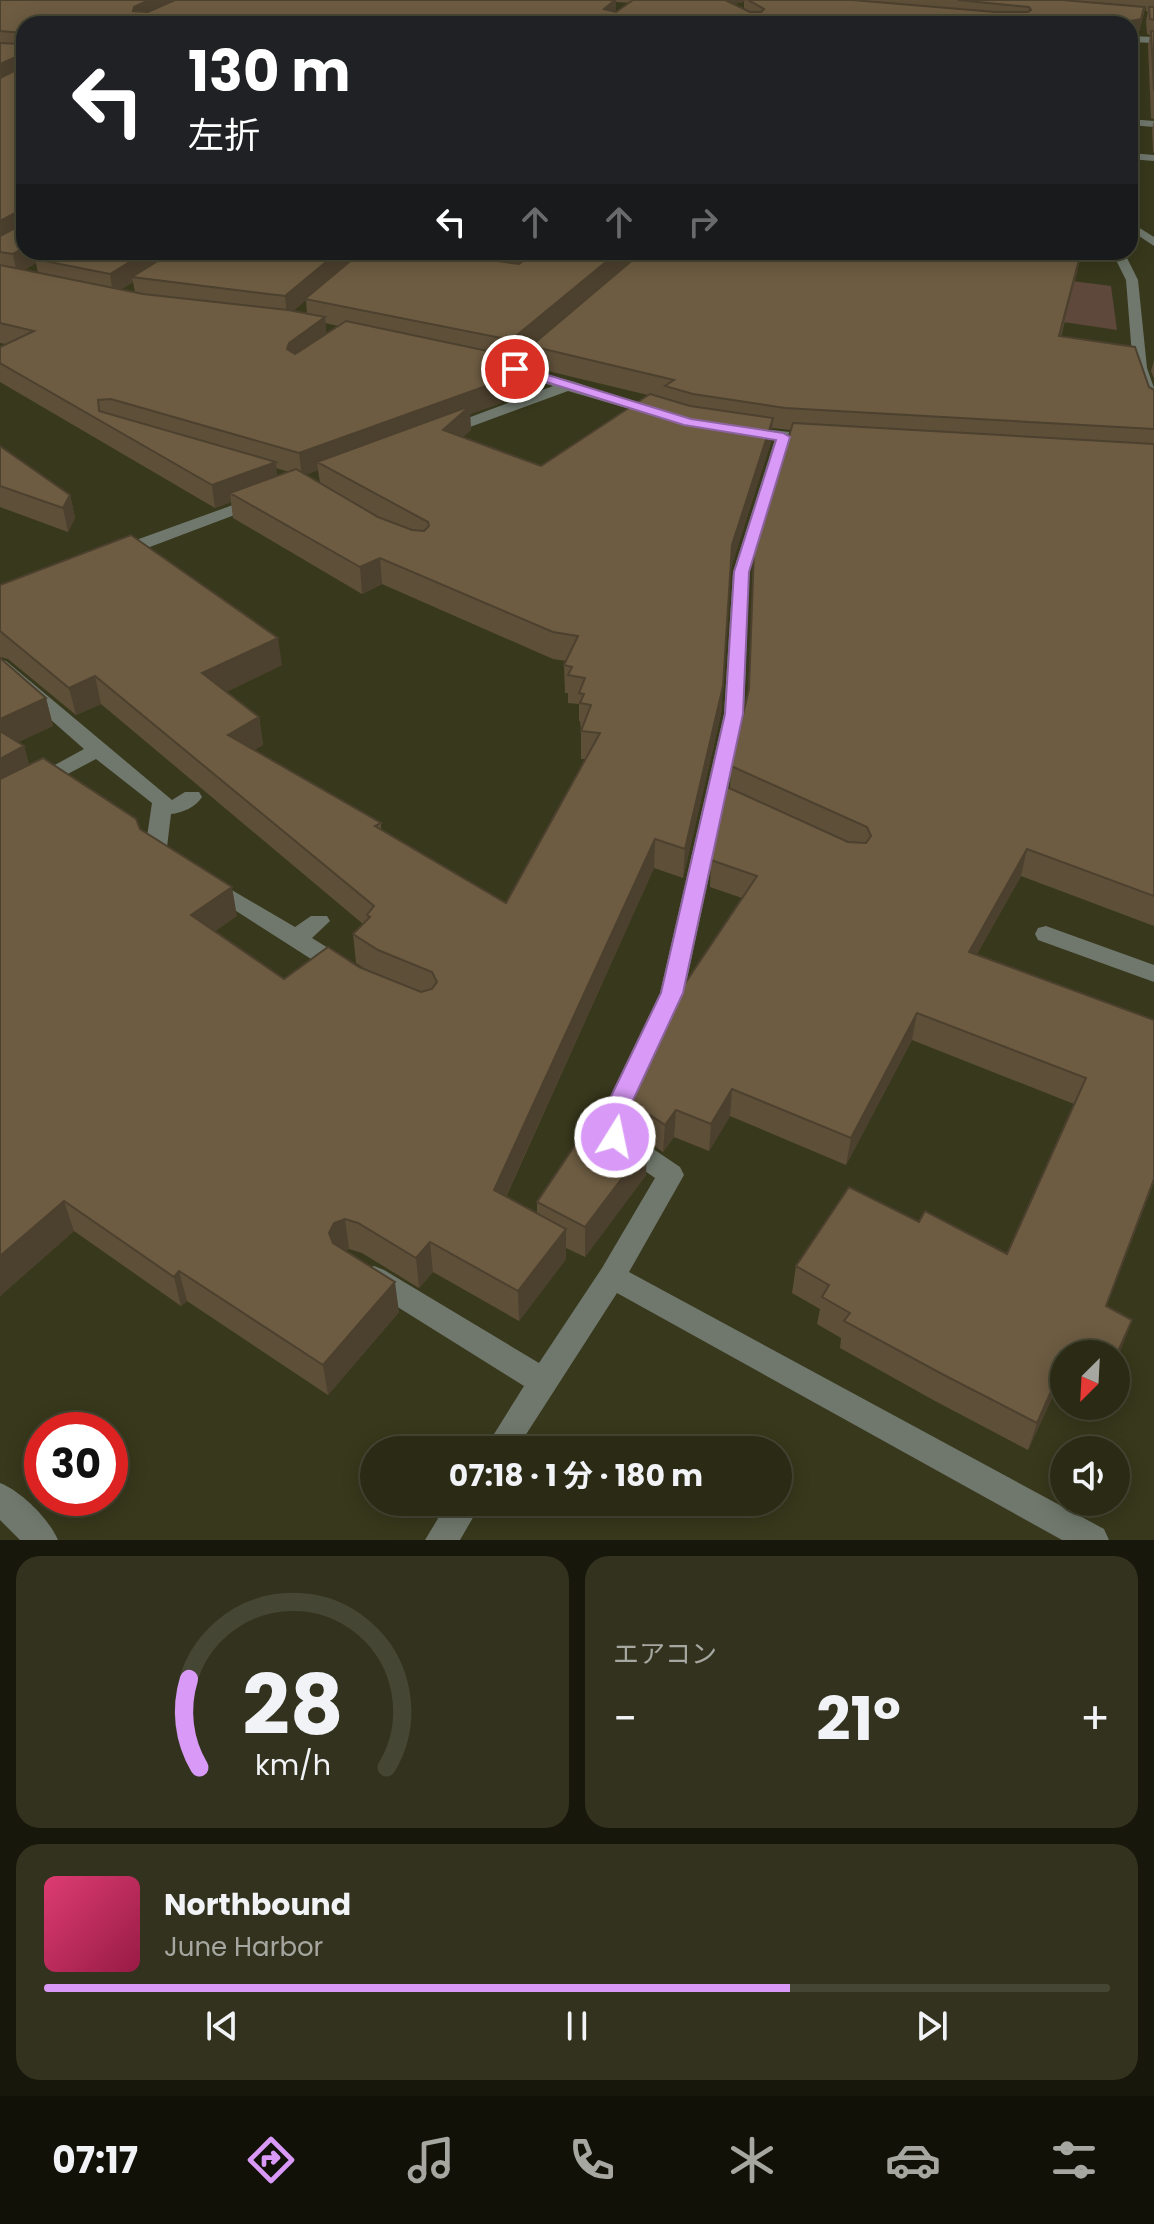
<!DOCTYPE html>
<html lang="ja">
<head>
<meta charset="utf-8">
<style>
	body { margin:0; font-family:Poppins,"Noto Sans JP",sans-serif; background:#32321e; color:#f1f3f6; height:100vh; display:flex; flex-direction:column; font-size:30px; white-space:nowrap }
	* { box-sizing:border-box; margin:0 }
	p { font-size:26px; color:#a5a7a0 }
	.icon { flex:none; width:44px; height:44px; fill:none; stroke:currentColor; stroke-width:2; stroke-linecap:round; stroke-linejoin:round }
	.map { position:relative; height:1540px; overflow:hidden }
	.details { display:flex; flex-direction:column; gap:16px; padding:16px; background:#17170c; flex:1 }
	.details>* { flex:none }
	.banner { position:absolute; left:16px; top:16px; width:1122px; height:244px; border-radius:24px; box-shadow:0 4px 20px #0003,0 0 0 2px #464634; background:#202124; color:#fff; overflow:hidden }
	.needle { width:52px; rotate:204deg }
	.tools { position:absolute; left:1050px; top:1340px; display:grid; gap:16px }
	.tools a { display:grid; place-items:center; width:80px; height:80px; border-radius:50%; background:#2a2a15; box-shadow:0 4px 20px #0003,0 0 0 2px #464634; font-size:40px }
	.speed { position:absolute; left:24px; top:1412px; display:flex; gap:16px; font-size:40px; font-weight:700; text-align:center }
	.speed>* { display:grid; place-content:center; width:104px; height:104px; border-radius:50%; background:#2a2a15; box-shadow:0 4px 20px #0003,0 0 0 2px #464634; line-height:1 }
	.speed .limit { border:12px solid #d22; background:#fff; color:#111 }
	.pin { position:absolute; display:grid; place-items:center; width:68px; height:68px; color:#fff; margin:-34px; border:4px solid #fff; border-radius:50%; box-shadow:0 2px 8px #0007 }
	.me { position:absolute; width:88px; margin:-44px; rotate:10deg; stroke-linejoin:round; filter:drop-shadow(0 0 6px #0008) }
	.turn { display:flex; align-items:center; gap:28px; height:168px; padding:0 40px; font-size:36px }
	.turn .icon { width:104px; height:104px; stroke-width:2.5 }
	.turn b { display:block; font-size:56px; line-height:68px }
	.lanes { display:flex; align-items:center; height:76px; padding:0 40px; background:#0003; justify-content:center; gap:40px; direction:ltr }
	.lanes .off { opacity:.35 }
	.big { font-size:60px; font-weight:700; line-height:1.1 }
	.details .tile { flex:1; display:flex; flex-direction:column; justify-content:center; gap:12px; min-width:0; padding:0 28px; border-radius:24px; background:#32321e }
	.details .dial { align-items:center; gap:0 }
	.dial svg { height:208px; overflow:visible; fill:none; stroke:#464634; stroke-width:7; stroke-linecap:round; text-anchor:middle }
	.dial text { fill:#f1f3f6; stroke:none }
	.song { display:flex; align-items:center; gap:24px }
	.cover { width:96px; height:96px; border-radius:12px; background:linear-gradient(135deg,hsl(340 70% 55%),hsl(340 70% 35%)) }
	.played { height:8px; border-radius:4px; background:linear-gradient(90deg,#d99af7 70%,#464634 70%) }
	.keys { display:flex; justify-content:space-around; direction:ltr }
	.heat { display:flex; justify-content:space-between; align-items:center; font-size:44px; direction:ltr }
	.details .tiles { flex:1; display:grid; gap:16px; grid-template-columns:1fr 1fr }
	.tile:last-child { grid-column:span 2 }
	.trip { position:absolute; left:360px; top:1436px; width:432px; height:80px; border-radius:40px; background:#2a2a15; box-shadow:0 4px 20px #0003,0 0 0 2px #464634; font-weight:700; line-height:80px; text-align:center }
	.tabs { display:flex; height:128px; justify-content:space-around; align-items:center; background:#111108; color:#a5a7a0 }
	.tabs .icon { width:56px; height:56px }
	.tabs .active { color:#d99af7 }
	.tabs b { font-size:36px; color:#f1f3f6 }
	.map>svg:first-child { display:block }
	.green { fill:#5e473b }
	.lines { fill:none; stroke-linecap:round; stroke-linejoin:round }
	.minor { fill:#70786d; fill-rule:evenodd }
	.wall { fill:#5e4f39; fill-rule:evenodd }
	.shaded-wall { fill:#4c402e }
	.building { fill:#6d5c42; stroke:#4c402e; stroke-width:2 }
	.route { fill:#d99af7; stroke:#8d64a1; stroke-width:2 }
</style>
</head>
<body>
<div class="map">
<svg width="1154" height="1540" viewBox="0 0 1154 1540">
	<rect width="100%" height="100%" fill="#38381c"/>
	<polygon class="green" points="947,265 1111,286 1117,330 914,300"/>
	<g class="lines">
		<g class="minor">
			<polygon points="1130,36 1154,37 1154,43 1130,42"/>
			<polygon points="1130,119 1154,121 1154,127 1130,125"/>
			<polygon points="1130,153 1154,155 1154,161 1130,159"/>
			<polygon points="1130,222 1154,237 1154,246 1130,230"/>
			<polygon points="1112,252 1124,252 1138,280 1147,368 1154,388 1154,412 1147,408 1133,368 1126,280"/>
			<polygon points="500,362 575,382 664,413 657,417 568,391 451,434 441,434 441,428 553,386 495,369 493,366"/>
			<polygon points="747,427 815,435 822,439 815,443 789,440 749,572 744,714 684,993 629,1111 628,1132 680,1167 684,1175 629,1272 1104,1529 1109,1540 1062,1540 617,1293 516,1450 484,1450 524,1386 364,1286 360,1278 364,1270 374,1266 384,1270 539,1363 602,1268 655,1178 606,1144 602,1137 603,1111 660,993 724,714 733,572 775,439 742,434 742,428"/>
			<polygon points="255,497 263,502 261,505 126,556 114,556 112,552 114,548"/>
			<path d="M0,659L6,661L172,800L185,792H199L202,797C196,807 182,813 171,814L167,847L180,858L177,863C165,866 152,861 145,850L152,803L96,759L0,810V795L84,749L0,675Z"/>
			<polygon points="213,879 295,927 311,916 327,916 330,921 312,938 349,961 353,967 349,973 333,973 205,891 202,886 205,881"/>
			<polygon points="1046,926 1154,965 1154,982 1038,940 1035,934 1038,928"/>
			<path d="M0,1483C21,1491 49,1519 58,1540H20L0,1520Z"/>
			<polygon points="448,1502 482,1502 460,1540 425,1540"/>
		</g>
	</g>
	<g class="wall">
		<path d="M0,0H1154V153L1153,152L1152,130L1154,119L1151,118L1148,46L1150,35L1147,34L1146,21L1148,12L1146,11V5L1130,66V24H24V252H641L516,357L525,380L501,403L470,414L471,430L463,437L541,466L648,395L531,367V346L642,252H1082L1061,337L1154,390V926L1021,876L977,954L1154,1020V1182L1106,1307L1132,1320L1116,1361V1354H1064V1405L1052,1398L1028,1450L935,1401L840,1348L841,1338L817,1324L820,1309L792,1293L796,1266L919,1222L1007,1254L1074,1104L912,1040L846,1165L730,1116L709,1151L674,1137L663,1152L631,1130L633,1084L742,898L710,887L711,860L730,788L731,766L748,695L754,549L791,430L772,428L771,442L730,571L721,714L683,878L654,868L506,1197L537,1214V1202L646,1175L585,1257L566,1248V1259L519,1321L433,1272L419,1288L362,1253L349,1249L345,1251L399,1312L328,1395L187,1301L181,1306L74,1231L0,1296V658L46,698L53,726L18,742L24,746L29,765L140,829L237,916L215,931L284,979L359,967L367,970L356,963L353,934L363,924L101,704L76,715L8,659L0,657V585L282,665L226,692L259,717L263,745L254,750L381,823V830L506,903L586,759H581V731L580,721H579V704L568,703V693H565L564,665L566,661L553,659L382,584L362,594L233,518L231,502L215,508L0,382V347L6,344L0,343ZM616,2L629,3L616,12ZM744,2V10L733,4ZM36,263L38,273L24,270ZM133,282L135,292L120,289L123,288ZM306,300L307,313L293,311ZM325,323L338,326L326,334ZM276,468L289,472L277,476ZM318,470L320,483L305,475Z"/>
		<polygon points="1154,360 1154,379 1151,371"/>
		<polygon points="0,446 70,495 75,518 68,532 0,507"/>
	</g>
	<g class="shaded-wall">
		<polygon points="149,0 182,0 137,21 133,11 134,7"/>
		<polygon points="615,0 616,0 616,13 604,9"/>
		<polygon points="728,0 745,0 744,2 727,5"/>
		<polygon points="1144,7 1142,21 1130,66 1130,21"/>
		<polygon points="20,55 23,70 0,82 0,64"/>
		<polygon points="21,210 24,226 0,242 0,221"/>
		<polygon points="24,248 24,252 54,252 35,259 36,263 17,274 13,254"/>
		<polygon points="146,252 179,252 132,277 133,282 113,294 110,274"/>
		<polygon points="338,252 363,252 287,316 285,296"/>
		<polygon points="516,252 536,252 516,270"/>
		<polygon points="618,252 641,252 511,361 511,340"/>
		<polygon points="1081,252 1082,252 1055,357 1059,336"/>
		<polygon points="325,317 327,338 292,364 287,349 289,343"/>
		<polygon points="525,359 525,380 501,403 470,414 471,430 444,454 317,462 318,470 302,476 299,453"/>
		<polygon points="773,418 771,442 730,571 732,545"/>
		<polygon points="276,462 278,484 230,493 231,502 215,508 212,485"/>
		<polygon points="70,495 75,518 68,532 63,508"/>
		<polygon points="380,558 382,584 362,594 360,567"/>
		<polygon points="278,638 282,665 207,701 202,673"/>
		<polygon points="95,676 101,704 76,715 69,688"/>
		<polygon points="723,686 721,714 683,878 685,849"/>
		<polygon points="46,698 53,726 0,750 0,719"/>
		<polygon points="259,717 263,745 232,763 228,735"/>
		<polygon points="24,746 31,774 0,792 0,759"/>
		<polygon points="655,839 654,868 495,1220 494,1190"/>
		<polygon points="1027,849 1021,876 963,979 969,952"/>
		<polygon points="232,887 237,916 197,944 191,915"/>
		<polygon points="917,1013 912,1040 846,1165 851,1138"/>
		<polygon points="732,1089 730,1116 709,1151 711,1124"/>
		<polygon points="676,1110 674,1137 663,1152 665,1125"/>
		<polygon points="647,1145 646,1175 585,1257 585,1227"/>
		<polygon points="1154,1179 1154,1182 1096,1334 1106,1306"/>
		<polygon points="64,1201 74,1231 0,1296 0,1256"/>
		<polygon points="345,1219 349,1249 339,1253 333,1263 329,1233 334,1223"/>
		<polygon points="566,1229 566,1259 519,1321 518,1291"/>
		<polygon points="430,1242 433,1272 419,1288 416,1258"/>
		<polygon points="179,1271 187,1301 181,1306 174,1277"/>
		<polygon points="395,1282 399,1312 328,1395 323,1365"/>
		<polygon points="1132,1320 1122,1347 1116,1361 1116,1356"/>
		<polygon points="1060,1371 1052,1398 1028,1450 1037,1423"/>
	</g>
	<g class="building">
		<polygon points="0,0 149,0 134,7 133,11 148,12 175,0 615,0 604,9 616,12 633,0 725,0 750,12 761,12 764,9 748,0 852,0 995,12 1028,12 1031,10 1029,7 958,0 1062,0 1144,7 1141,19 1130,21 1131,29 1138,30 1130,62 1130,24 24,24 24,40 23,33 0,31"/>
		<polygon points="1149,7 1154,7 1154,20 1150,19"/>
		<polygon points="1151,31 1154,31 1154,91"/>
		<polygon points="24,41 24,248 13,254 0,252 0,236 21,225 21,210 0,221 0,78 22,67 24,57 20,55 0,64 0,43 21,44"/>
		<polygon points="46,252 146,252 110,274 35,259"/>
		<polygon points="172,252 338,252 285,296 132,277"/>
		<polygon points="361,252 434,252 519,264 535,252 618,252 511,340 305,299"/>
		<polygon points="642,252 1081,252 1059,336 1135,347 1149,387 1154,390 1154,429 785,408 693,394 665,386 674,380 531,346"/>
		<polygon points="0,265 143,294 288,310 325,317 289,343 287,349 295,354 346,321 525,359 500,381 299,453 111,399 98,400 99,411 276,462 212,485 0,363 0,347 34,331 0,323"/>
		<polygon points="650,394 690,406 773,418 732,545 723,686 685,849 655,839 494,1190 566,1229 518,1291 430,1242 416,1258 358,1223 345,1219 334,1223 329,1233 333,1243 395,1282 323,1365 179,1271 174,1277 64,1201 0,1256 0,779 43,758 136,819 140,829 232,887 191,915 284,979 328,947 359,967 421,992 432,989 437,982 432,972 378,950 353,934 370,917 367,915 374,906 95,676 69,688 0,631 0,585 131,535 278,638 202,673 259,717 228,735 381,823 375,826 506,903 600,733 581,731 591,705 580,703 584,694 579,693 585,678 568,675 572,667 564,665 578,636 553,632 380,558 360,567 230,493 296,469 378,517 412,530 424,531 429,526 428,522 317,462 470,406 443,430 541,466"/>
		<polygon points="793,423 1154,444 1154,896 1027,849 969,952 1154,1020 1154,1179 1106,1306 1132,1320 1116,1356 1116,1354 1064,1354 1064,1373 1060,1371 1037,1423 942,1374 844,1321 850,1313 822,1297 829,1285 796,1266 849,1187 919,1222 925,1211 1007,1254 1086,1078 917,1013 851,1138 732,1089 711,1124 676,1110 665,1125 632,1103 633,1084 670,1006 757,876 711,860 727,787 848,842 866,843 871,836 867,827 731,766 749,689 754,549"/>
		<polygon points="0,446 70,495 63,508 0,486"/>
		<polygon points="0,658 46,698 0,719"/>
		<polygon points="0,731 24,746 0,759"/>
		<polygon points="600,1108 605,1116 647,1145 585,1227 537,1202"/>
	</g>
	<polygon class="route" points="515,365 691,419 783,433 790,437 749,572 743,714 683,993 628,1111 627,1137 623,1144 615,1146 607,1144 603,1137 604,1111 661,993 725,714 734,572 776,440 684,425 511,371 509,369"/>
</svg>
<div class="tools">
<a><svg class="needle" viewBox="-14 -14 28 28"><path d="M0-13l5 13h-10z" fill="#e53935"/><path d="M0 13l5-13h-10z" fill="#a5a7a0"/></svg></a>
<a><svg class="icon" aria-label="sound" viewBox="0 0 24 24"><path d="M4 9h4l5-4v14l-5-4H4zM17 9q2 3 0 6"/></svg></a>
</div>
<div class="speed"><div class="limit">30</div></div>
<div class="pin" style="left:515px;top:369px;background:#d93025"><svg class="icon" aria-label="arrive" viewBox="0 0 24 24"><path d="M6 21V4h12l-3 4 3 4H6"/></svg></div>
<svg class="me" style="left:615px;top:1137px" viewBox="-20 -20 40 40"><circle r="17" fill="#d99af7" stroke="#fff" stroke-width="3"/><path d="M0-11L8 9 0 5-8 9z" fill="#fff"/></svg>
<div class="trip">07:18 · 1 分 · 180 m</div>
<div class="banner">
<div class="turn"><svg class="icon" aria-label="left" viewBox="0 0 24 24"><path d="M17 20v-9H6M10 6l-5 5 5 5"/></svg><div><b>130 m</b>左折</div></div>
<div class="lanes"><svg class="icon" aria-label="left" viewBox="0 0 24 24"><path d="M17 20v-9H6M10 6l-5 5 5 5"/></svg><svg class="icon off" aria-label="ahead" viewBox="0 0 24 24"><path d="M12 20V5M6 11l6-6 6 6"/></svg><svg class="icon off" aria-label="ahead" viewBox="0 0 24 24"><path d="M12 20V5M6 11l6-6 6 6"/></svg><svg class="icon off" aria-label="right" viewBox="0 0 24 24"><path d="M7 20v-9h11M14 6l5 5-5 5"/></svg></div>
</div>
</div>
<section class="details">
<div class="tiles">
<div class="tile dial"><svg viewBox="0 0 100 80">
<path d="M14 69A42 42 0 1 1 86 69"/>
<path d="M14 69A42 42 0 0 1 10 35" stroke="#d99af7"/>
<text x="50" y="56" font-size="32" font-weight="700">28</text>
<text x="50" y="72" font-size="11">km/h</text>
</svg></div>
<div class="tile"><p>エアコン</p>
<div class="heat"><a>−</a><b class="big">21°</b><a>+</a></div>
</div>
<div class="tile">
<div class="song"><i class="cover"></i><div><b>Northbound</b><p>June Harbor</p></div></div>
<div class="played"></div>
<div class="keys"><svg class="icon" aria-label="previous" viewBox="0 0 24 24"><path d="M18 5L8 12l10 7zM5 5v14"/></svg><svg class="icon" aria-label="pause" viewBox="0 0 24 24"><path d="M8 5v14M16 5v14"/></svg><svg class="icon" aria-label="next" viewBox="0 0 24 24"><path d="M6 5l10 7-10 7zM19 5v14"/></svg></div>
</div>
</div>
</section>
<nav class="tabs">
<b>07:17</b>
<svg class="icon active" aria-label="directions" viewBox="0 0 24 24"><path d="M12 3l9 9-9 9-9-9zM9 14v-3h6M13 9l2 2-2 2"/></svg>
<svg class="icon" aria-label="music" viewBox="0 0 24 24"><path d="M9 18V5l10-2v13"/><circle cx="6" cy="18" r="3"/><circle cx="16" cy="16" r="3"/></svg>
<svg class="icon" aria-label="phone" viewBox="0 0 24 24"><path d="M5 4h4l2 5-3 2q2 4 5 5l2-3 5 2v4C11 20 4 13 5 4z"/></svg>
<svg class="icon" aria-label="climate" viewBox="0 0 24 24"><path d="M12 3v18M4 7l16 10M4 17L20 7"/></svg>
<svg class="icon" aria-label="car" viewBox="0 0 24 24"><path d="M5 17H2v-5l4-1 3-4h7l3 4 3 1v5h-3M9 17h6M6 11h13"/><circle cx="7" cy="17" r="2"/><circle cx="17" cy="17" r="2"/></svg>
<svg class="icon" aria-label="filters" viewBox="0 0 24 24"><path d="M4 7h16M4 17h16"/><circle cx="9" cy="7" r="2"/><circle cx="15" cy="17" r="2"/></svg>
</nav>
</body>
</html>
